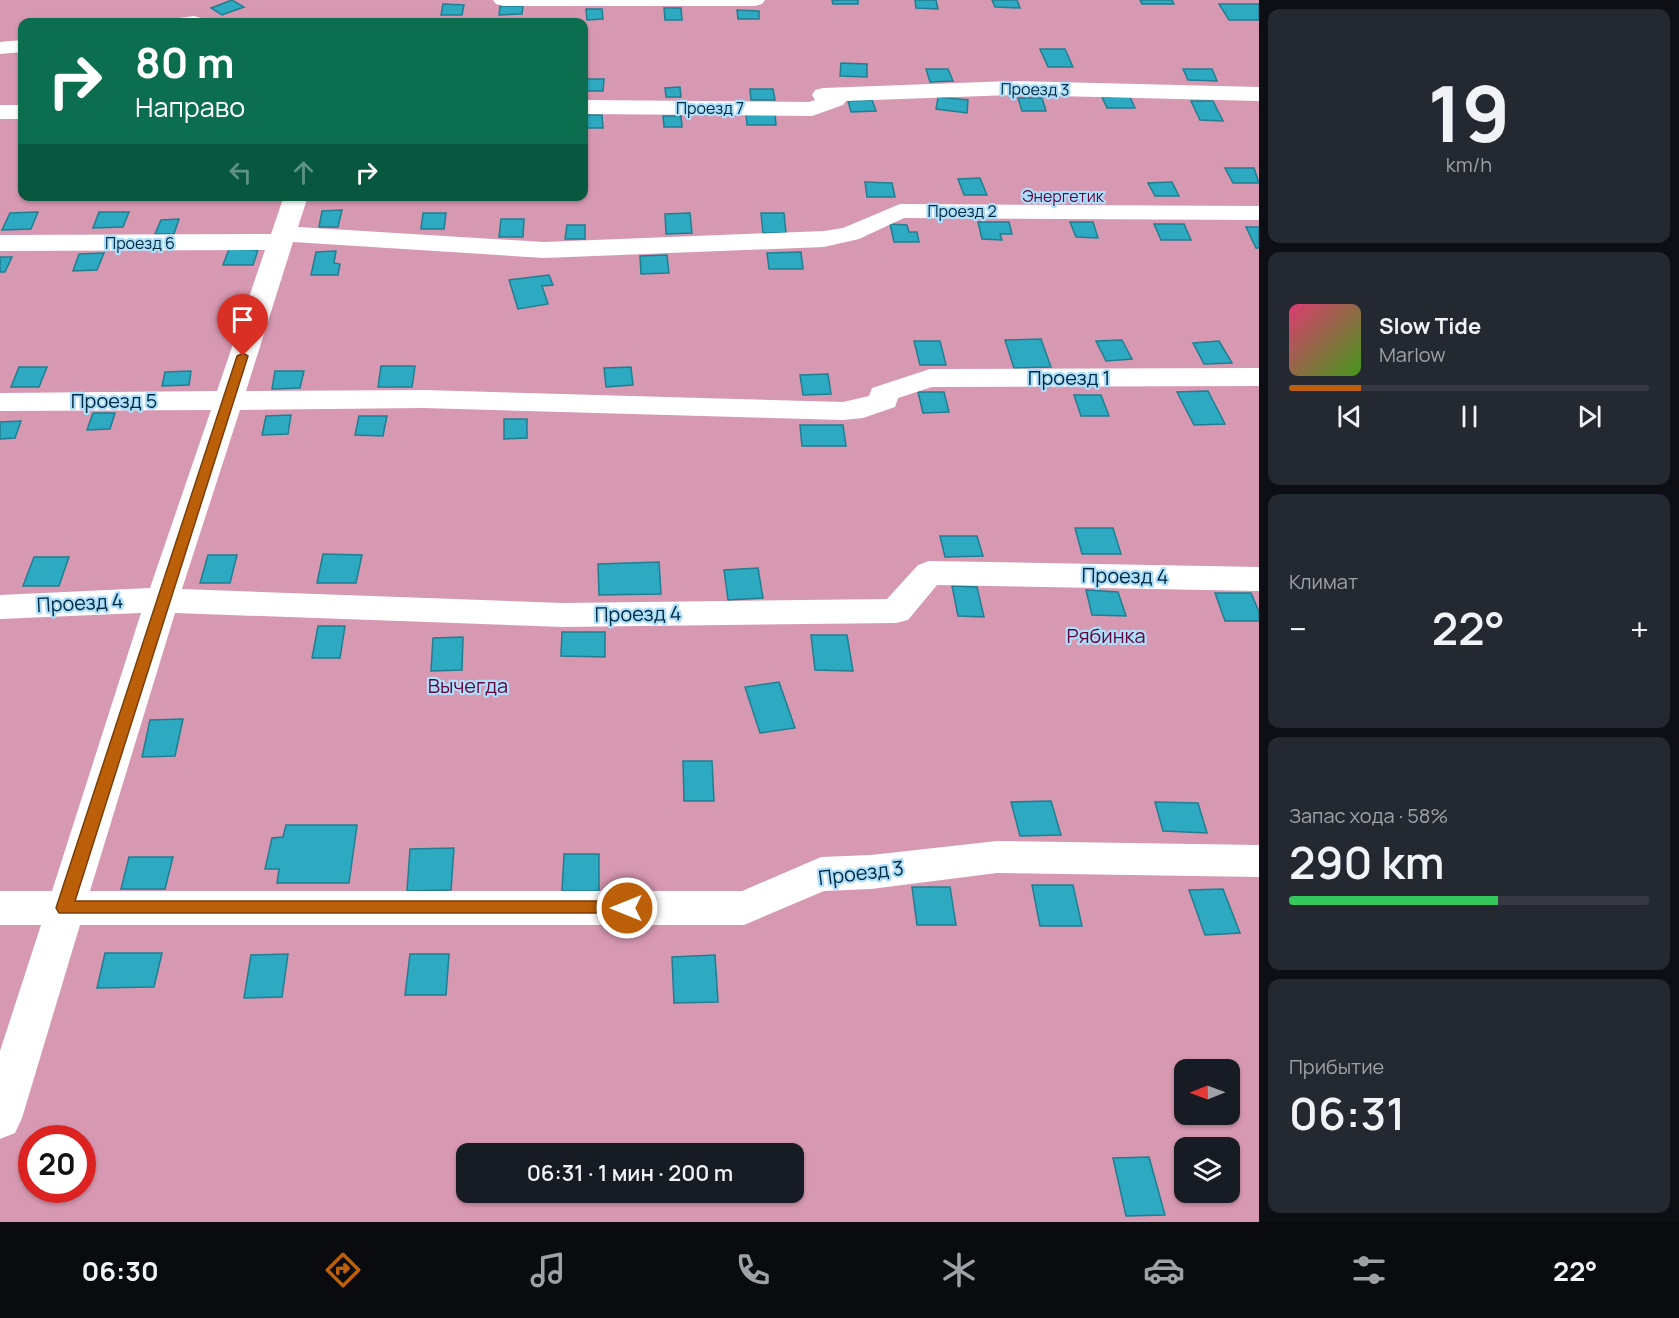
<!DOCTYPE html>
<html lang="ru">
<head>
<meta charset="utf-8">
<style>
	body { margin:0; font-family:Manrope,sans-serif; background:#242831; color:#f1f3f6; height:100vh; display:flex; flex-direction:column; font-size:22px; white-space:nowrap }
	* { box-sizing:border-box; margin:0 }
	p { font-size:20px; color:#9ea1a6 }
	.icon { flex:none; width:33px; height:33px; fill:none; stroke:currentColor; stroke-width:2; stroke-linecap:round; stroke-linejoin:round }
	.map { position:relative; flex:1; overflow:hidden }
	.sheet { display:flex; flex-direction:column; gap:9px; padding:9px; background:#0d0f14; width:420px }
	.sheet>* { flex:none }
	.hud { position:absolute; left:18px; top:18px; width:570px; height:183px; border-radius:12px; box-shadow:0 2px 4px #0004; background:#0b6e4f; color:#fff; overflow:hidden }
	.needle { width:39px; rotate:269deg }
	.controls { position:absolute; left:1174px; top:1059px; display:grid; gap:12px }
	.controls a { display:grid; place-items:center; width:66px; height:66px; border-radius:12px; background:#171b24; box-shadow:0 2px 4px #0004; font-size:30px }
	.speed { position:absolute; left:18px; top:1125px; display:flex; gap:12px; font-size:30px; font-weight:700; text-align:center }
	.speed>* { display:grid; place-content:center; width:78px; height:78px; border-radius:50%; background:#171b24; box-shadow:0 2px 4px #0004; line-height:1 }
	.speed .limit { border:9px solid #d22; background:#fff; color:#111 }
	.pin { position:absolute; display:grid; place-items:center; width:51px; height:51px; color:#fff; margin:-62px -26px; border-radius:50% 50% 50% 0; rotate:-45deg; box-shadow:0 0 6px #0007 }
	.pin .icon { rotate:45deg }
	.me { position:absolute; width:66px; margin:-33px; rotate:270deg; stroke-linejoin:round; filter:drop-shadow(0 0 4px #0008) }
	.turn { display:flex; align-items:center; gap:21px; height:126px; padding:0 18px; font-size:27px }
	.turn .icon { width:78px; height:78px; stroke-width:2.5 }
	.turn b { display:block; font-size:42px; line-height:51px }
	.lanes { display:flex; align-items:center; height:57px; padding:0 18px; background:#0003; justify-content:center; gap:30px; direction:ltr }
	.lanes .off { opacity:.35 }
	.big { font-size:45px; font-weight:600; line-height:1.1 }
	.sheet .widget { flex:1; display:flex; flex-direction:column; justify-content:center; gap:9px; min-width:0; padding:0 21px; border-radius:12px; background:#242831 }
	.sheet .dial { align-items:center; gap:0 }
	.dial b { font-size:78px; line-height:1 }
	.song { display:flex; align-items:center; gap:18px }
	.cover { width:72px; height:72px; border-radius:9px; background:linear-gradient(135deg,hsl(340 70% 55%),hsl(100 70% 35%)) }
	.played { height:6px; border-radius:3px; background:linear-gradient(90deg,#bb5f08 20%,#363941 20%) }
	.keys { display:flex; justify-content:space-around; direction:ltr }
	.heat { display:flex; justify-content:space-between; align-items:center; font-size:33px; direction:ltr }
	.charge { height:9px; border-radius:4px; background:linear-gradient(90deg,#34c759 58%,#363941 0) }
	.trip { position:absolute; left:456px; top:1143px; width:348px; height:60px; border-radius:12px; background:#171b24; box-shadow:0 2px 4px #0004; font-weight:600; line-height:60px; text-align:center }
	.tabs { display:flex; height:96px; justify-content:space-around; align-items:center; background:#090b0e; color:#9ea1a6 }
	.tabs .icon { width:42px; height:42px }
	.tabs .current { color:#bb5f08 }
	.tabs b { font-size:27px; color:#f1f3f6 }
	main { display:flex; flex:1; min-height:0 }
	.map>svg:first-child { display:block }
	.green { fill:#d798b1; fill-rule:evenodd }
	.building { fill:#2da9c1; stroke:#207e90; stroke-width:1.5 }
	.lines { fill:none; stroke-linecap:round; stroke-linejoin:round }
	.minor { fill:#fff; fill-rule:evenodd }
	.route { fill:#bb5f08; stroke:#7a3e05; stroke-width:1.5 }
	.labels { text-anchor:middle; stroke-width:4.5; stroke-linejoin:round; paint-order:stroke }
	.far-street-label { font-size:16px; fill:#00283b; stroke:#addffc }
	.far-park-label { font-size:16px; fill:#63043a; stroke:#addffc }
	.street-label { font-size:20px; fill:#00283b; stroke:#addffc }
	.park-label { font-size:20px; fill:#63043a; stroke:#addffc }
</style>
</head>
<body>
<main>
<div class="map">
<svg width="1259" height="1222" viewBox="0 0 1259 1222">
	<rect width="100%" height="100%" fill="#addffc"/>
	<path class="green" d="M0,0H1259V1222H0ZM22,22H584V196H22ZM1185,1070H1230V1114H1185ZM32,1138H82V1190H32ZM1185,1148H1230V1192H1185ZM466,1154H794V1192H466Z"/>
	<g class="building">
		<polygon points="232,0 244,7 222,15 211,8"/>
		<polygon points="832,0 858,0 858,4 833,4"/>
		<polygon points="915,0 936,0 938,9 916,8"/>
		<polygon points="992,0 1017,0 1020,8 995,7"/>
		<polygon points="1140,0 1172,0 1174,4 1142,4"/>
		<polygon points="443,4 464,5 462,15 441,15"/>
		<polygon points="1219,4 1259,4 1259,20 1229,20"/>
		<polygon points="500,6 523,6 522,14 499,15"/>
		<polygon points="664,8 681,8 682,20 665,20"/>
		<polygon points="586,9 602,9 603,19 587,20"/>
		<polygon points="737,10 759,11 759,19 738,19"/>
		<polygon points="1040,49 1065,49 1073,67 1048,67"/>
		<polygon points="841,63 867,64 867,77 840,76"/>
		<polygon points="926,69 948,69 953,81 930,82"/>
		<polygon points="1183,69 1212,69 1217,81 1188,80"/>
		<polygon points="585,79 604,79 603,91 585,91"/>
		<polygon points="680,87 681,97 666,97 665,88"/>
		<polygon points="750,89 773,89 775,100 751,100"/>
		<polygon points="938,97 968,100 967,113 936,109"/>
		<polygon points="1102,97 1130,97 1135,108 1107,108"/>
		<polygon points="1018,98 1042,98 1046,111 1022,111"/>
		<polygon points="872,100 876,111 851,112 848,101"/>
		<polygon points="1191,101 1213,101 1223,121 1200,120"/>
		<polygon points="746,113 775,113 776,125 747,125"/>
		<polygon points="584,115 602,115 603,128 584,128"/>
		<polygon points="663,116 681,116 682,127 664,127"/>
		<polygon points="1225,168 1254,168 1259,183 1233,183"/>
		<polygon points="980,178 987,195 964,195 958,179"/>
		<polygon points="865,182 892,183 895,197 867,197"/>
		<polygon points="1172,182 1179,196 1155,196 1148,183"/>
		<polygon points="342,210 338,227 319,227 322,211"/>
		<polygon points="38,212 31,229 2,230 10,213"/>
		<polygon points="99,212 129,212 123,227 93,228"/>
		<polygon points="423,213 446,213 444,229 421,229"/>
		<polygon points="690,213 692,233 666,234 665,214"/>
		<polygon points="761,213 784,213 786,233 763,233"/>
		<polygon points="179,219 174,234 155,234 161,220"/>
		<polygon points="501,219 524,219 523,237 499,237"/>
		<polygon points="978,222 1009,222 1012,234 1000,234 1002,240 982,239"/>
		<polygon points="1070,222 1093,222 1098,238 1076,237"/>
		<polygon points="890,224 907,225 909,232 917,232 919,242 894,242"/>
		<polygon points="1154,224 1184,224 1191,240 1161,240"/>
		<polygon points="567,225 585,225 585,239 565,239"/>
		<polygon points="1246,227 1259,227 1259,248 1256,248"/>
		<polygon points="229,249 258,250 253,265 223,265"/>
		<polygon points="336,251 334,263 340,264 338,275 311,275 316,252"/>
		<polygon points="801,252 803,269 769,269 767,253"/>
		<polygon points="104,253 97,270 73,271 79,254"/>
		<polygon points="667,255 669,273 641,274 640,256"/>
		<polygon points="0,257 12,257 5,272 0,272"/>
		<polygon points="549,275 553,285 542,286 548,304 518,309 509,280"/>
		<polygon points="1041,339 1051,367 1014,368 1005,340"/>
		<polygon points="1122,340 1132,359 1106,361 1096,341"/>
		<polygon points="914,341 940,341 946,365 920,365"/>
		<polygon points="1219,341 1232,363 1204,364 1193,343"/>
		<polygon points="381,366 415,366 412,387 378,387"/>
		<polygon points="19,367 47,367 39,387 11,387"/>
		<polygon points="631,367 633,385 606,387 604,368"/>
		<polygon points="191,371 189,385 162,386 165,372"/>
		<polygon points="275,371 304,371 300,388 272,389"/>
		<polygon points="828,374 831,394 803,395 800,375"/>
		<polygon points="1208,391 1225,424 1194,425 1177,392"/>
		<polygon points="918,392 944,392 949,412 923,413"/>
		<polygon points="1074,395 1101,395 1109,416 1081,416"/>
		<polygon points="93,413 115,413 110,429 87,430"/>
		<polygon points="291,415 288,434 262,435 266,416"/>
		<polygon points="359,416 387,416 383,436 355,435"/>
		<polygon points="504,419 527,419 527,438 504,439"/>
		<polygon points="21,421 15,438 0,439 0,422"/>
		<polygon points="800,425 843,425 846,446 802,446"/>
		<polygon points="1075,528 1113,528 1121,554 1082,554"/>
		<polygon points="940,536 977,536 983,556 945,557"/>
		<polygon points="323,554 362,555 356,583 317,583"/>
		<polygon points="208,555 237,555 230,583 200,583"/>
		<polygon points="34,557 69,557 59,586 23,586"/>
		<polygon points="659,562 661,594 599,595 598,564"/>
		<polygon points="758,568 763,598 728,600 724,570"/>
		<polygon points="952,586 977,587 984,617 958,616"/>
		<polygon points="1086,590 1118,592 1126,616 1092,615"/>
		<polygon points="1215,593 1251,593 1259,612 1259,621 1225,621"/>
		<polygon points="318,626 345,626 340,658 312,658"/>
		<polygon points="562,632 605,632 605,657 561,656"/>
		<polygon points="811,635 847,635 853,671 815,670"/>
		<polygon points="463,637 462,670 431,671 433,638"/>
		<polygon points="779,682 795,728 760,733 745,687"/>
		<polygon points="183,719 175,756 142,757 150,720"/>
		<polygon points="683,761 712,761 714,801 684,801"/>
		<polygon points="1051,801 1061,835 1020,836 1011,802"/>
		<polygon points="1155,802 1198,803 1207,833 1163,831"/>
		<polygon points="286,825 357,825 349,883 277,883 279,869 265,869 272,838 283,837"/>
		<polygon points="454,848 451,890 407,891 410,849"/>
		<polygon points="564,854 599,854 599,891 562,891"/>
		<polygon points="129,857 173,857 165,889 121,889"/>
		<polygon points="1032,885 1073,885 1082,926 1040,926"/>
		<polygon points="912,887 950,887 956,925 917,925"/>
		<polygon points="1223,889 1240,933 1205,935 1189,890"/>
		<polygon points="105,953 162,953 154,987 97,988"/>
		<polygon points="288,954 282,997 244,998 251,955"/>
		<polygon points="410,954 449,954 446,995 405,995"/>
		<polygon points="715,955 718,1002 674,1003 672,957"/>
		<polygon points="1149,1157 1165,1215 1126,1216 1113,1158"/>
	</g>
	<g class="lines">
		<g class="minor">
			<polygon points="493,0 765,0 762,4 755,6 503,6 496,4"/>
			<polygon points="194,16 201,18 204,22 176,22 179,18"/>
			<polygon points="22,40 22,52 0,54 0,42"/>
			<polygon points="1011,81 1259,87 1259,101 1011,95 846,101 843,105 812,116 584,114 584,100 809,102 815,100 812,95 815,90 823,88"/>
			<rect x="0" y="105" width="22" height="14"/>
			<polygon points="284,196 308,196 298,227 544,242 824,231 843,228 900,204 1259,206 1259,220 904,218 859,239 824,247 544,258 293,242 246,391 424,390 843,402 869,396 872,388 930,369 1259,368 1259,386 932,387 898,398 895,407 863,418 843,420 424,408 240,410 182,589 563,603 887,599 918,565 929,561 1259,567 1259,591 937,585 908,620 896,623 563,627 175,613 90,891 742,891 821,857 871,855 997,841 1259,845 1259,877 997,873 871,889 824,891 744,925 80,925 22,1118 15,1133 0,1139 0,1051 41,925 0,925 0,891 52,891 141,613 0,619 0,595 150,588 211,410 0,411 0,393 217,391 265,250 0,251 0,235 271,234"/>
		</g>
	</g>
	<polygon class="route" points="243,353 248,356 75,901 627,901 632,903 635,908 632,913 59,913 56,908 237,356"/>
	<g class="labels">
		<g class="far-street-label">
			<text transform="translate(1035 89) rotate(1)" y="6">Проезд 3</text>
			<text x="710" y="114">Проезд 7</text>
			<text x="962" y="217">Проезд 2</text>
			<text x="140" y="249">Проезд 6</text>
		</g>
		<g class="far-park-label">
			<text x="1063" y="202">Энергетик</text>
		</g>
		<g class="street-label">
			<text x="1069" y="385">Проезд 1</text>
			<text x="114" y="408">Проезд 5</text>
			<text transform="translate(1125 576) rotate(1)" y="7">Проезд 4</text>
			<text transform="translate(80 603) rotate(-3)" y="7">Проезд 4</text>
			<text transform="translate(638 614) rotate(-1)" y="7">Проезд 4</text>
			<text transform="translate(861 873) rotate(-7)" y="7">Проезд 3</text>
		</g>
		<g class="park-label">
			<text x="1106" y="643">Рябинка</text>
			<text x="468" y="693">Вычегда</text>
		</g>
	</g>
</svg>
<div class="controls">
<a><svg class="needle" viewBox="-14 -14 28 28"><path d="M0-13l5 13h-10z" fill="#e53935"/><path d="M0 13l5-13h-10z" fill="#9ea1a6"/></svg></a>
<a><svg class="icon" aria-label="layers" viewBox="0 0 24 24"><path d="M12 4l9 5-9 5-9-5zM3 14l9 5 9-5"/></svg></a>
</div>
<div class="speed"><div class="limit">20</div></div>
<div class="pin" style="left:243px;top:356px;background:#d93025"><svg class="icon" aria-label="arrive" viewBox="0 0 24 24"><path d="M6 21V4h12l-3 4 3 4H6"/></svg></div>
<svg class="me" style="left:627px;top:908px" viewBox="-20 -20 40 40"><circle r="17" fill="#bb5f08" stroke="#fff" stroke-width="3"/><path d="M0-11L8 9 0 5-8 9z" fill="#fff"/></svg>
<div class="trip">06:31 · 1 мин · 200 m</div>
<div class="hud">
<div class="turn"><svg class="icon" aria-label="right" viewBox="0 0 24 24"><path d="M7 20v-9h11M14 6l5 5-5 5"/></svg><div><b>80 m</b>Направо</div></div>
<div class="lanes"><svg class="icon off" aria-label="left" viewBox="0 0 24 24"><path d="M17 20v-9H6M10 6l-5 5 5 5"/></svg><svg class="icon off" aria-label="ahead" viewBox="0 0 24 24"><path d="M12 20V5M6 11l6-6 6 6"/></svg><svg class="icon" aria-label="right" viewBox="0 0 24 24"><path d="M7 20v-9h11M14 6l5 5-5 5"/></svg></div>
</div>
</div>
<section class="sheet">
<div class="widget dial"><b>19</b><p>km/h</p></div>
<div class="widget">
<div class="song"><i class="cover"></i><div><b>Slow Tide</b><p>Marlow</p></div></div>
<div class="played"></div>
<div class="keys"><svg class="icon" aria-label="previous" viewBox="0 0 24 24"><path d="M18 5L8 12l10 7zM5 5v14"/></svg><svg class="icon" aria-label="pause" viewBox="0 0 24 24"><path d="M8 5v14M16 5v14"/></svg><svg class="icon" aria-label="next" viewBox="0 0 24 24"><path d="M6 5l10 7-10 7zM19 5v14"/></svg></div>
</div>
<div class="widget"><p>Климат</p>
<div class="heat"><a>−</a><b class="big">22°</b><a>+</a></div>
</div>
<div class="widget"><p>Запас хода · 58%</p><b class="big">290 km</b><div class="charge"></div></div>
<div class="widget"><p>Прибытие</p><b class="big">06:31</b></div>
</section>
</main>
<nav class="tabs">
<b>06:30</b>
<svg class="icon current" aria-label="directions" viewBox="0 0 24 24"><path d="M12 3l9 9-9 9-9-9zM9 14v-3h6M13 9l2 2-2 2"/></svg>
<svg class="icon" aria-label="music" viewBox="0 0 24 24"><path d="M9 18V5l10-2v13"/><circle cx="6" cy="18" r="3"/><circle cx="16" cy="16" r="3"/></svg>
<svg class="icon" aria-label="phone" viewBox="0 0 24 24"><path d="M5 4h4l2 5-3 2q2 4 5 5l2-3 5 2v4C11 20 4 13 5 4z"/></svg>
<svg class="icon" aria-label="climate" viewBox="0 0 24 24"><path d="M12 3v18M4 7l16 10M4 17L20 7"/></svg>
<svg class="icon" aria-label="car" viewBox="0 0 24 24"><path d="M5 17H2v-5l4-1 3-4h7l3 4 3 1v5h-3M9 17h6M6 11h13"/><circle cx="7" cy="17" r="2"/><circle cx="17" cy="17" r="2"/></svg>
<svg class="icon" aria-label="filters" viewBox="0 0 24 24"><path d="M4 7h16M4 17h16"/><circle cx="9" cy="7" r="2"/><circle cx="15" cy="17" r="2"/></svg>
<b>22°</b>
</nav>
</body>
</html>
